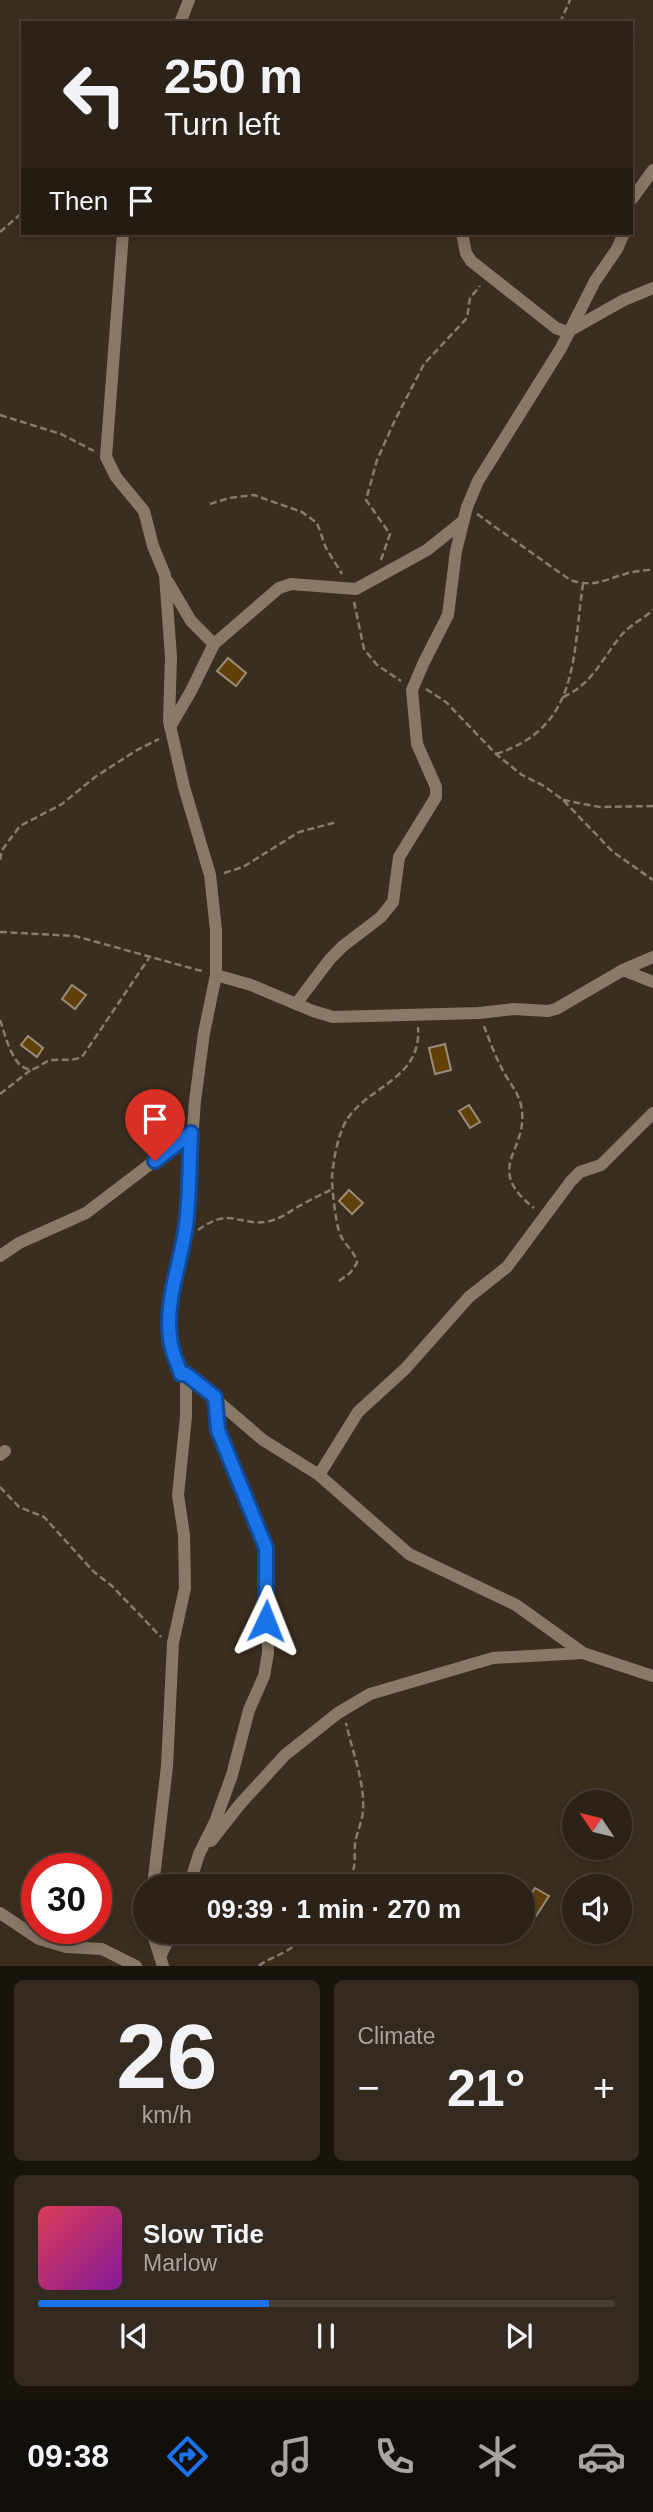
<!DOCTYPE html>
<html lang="en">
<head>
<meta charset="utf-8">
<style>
	body { margin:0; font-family:Arial,sans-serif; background:#352a20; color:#f1f3f6; height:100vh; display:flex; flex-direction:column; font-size:26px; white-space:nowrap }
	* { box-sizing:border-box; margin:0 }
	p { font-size:23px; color:#a7a4a1 }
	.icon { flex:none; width:38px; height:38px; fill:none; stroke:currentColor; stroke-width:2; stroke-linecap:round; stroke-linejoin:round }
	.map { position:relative; height:1966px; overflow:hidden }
	.drawer { display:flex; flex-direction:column; gap:14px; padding:14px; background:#19130d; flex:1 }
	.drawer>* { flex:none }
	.top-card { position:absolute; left:21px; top:21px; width:612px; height:214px; border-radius:0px; box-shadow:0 4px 18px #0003,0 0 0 2px #483f36; background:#2d2217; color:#f1f3f6; overflow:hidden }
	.needle { width:46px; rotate:305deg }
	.fabs { position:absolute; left:562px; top:1790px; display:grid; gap:14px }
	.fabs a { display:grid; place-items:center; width:70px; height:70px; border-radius:50%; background:#2d2217; box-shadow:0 4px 18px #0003,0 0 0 2px #483f36; font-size:35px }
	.speed { position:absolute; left:21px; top:1853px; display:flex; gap:14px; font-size:35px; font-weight:700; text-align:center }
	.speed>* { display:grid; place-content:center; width:91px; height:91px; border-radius:50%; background:#2d2217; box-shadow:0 4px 18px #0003,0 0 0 2px #483f36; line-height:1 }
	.speed .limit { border:10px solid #d22; background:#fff; color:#111 }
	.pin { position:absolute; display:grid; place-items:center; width:60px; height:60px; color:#fff; margin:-72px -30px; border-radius:50% 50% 50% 0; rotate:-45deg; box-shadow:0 0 7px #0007 }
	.pin .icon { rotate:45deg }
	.me { position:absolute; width:77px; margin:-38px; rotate:2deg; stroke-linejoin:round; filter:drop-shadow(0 0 5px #0008) }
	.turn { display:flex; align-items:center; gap:24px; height:147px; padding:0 28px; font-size:32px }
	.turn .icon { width:91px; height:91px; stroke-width:2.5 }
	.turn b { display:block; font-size:49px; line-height:60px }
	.then { display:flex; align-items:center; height:66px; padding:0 28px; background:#0003; gap:14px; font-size:26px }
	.big { font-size:52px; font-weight:600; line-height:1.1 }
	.drawer .widget { flex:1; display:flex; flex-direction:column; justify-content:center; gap:10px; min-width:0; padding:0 24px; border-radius:10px; background:#352a20 }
	.drawer .dial { align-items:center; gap:0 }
	.dial b { font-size:91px; line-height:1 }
	.song { display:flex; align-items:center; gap:21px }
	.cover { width:84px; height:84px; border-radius:10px; background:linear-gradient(135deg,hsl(350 70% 55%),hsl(290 70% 35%)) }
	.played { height:7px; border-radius:4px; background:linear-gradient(90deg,#1a73e8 40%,#483f36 40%) }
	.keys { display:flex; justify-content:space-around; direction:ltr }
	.heat { display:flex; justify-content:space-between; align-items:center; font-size:38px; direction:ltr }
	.drawer .tiles { flex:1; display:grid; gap:14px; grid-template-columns:1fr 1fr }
	.widget:last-child { grid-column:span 2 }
	.trip { position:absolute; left:133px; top:1874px; width:402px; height:70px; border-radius:35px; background:#2d2217; box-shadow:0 4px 18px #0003,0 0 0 2px #483f36; font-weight:600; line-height:70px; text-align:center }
	.menu { display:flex; height:112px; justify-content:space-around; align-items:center; background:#120e09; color:#a7a4a1 }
	.menu .icon { width:49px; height:49px }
	.menu .selected { color:#1a73e8 }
	.menu b { font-size:32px; color:#f1f3f6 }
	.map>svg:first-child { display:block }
	.building { fill:#624109; stroke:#9b8d7b; stroke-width:2 }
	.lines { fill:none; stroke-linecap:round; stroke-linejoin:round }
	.path { stroke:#877c6f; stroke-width:2.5; stroke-dasharray:7 3.5; stroke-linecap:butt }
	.street { stroke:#897968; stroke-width:12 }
	.route-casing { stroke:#114b97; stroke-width:18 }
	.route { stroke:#1a73e8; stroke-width:12 }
</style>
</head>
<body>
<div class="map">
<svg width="653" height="1966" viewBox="0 0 653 1966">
	<rect width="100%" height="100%" fill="#3c2e1f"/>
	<g class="building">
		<polygon points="228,658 246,673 236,686 217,671"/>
		<polygon points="72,985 86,995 75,1009 62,999"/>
		<polygon points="28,1036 43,1048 37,1057 21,1045"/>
		<polygon points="445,1044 451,1070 435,1074 429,1048"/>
		<polygon points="469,1105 480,1122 470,1128 459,1111"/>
		<polygon points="349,1190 363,1203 352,1214 339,1201"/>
		<polygon points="535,1888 549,1896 536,1916 523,1907"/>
	</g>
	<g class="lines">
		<g class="path">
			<polyline points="560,23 570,0"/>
			<polyline points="0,232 23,212"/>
			<polyline points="0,415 61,434 94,451"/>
			<polyline points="210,504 229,498 254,495 302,512 317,523 326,548 342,574"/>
			<path d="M477,514L570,580C594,588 603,580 625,574C634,571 644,571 653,569"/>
			<polyline points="381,560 390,534 366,500 377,460 395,420 424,364 467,318 470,298 480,286"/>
			<polyline points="354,602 364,649 377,665 401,681"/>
			<polyline points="426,689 446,702 496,754 522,775 544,786 563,800 613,852 653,880"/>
			<path d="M563,697C591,685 601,661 619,638C629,625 642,620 653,610"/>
			<path d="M496,754C580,727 572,657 583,584"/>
			<polyline points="563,800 600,807 653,806"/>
			<polyline points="0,860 2,850 20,826 62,804 95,777 137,750 159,739"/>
			<polyline points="224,873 243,867 299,832 337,822"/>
			<polyline points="0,932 75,936 205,972"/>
			<path d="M0,1020C5,1033 13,1073 33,1069C38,1068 43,1063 48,1061C59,1058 71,1062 82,1057L149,958"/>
			<path d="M484,1026C490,1042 497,1061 506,1076C512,1086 518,1093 521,1105C531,1151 481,1166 534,1208"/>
			<polyline points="0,1094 32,1069"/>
			<path d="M198,1230C232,1205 239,1228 270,1221C283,1218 291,1210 303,1204C313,1198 323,1194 332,1189"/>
			<path d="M339,1281L350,1273L357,1263C355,1251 346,1247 341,1236C336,1228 332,1189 332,1178C333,1161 338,1135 346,1121C368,1085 422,1080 418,1027"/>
			<polyline points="0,1487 19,1507 44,1517 94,1572 112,1586 161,1637"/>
			<path d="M340,1886C358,1874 354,1863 355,1843C357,1832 362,1822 363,1811C365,1782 352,1751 346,1723"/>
			<path d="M259,1966C273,1954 297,1953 302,1932"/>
		</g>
		<g class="street">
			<polyline points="180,23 189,0"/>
			<polyline points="632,199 653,170"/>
			<polyline points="123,233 106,457 116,477 144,511 153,546 165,575 171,657 169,721 184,787 210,875 216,930 216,975 204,1033 195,1101 186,1223 182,1252 171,1290 169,1320 170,1341 181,1374 186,1374 186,1417 178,1495 184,1535 185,1588 173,1643 167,1766 153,1886"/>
			<polyline points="462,233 466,253 471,261 556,328 567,332 624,300 653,288"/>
			<polyline points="168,582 191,621 214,644"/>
			<polyline points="170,727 191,691 214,644 279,588 291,584 356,589 427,550 462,522"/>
			<polyline points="623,970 653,982"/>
			<polyline points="216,975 251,985 313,1011 333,1017 479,1013 514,1009 548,1011 556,1009 623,970 653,957"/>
			<polyline points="296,1004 330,959 343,946 381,917 393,902 399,857 436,797 436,787 417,744 412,690 424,662 448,615 456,551 467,507 478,481 561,348 595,281 617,249 624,233"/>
			<polyline points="0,1256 19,1243 86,1213 191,1133"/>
			<polyline points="186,1374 263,1440 319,1475 409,1554 516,1605 583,1653 653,1676"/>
			<polyline points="0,1455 5,1451"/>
			<polyline points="319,1475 358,1412 405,1369 469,1297 507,1267 571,1181 580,1172 601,1165 653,1113"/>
			<polyline points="211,1841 241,1803 285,1755 338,1713 370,1694 493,1658 583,1653"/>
			<polyline points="189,1886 199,1854 215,1822 232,1775 249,1710 264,1676 268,1653 266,1548 218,1430 215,1397"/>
			<polyline points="0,1913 39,1939 66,1947 102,1949 136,1966"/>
			<polyline points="152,1932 163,1966"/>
			<polyline points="160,1957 172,1932"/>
		</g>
	</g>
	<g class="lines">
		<defs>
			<path id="route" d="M155,1161L191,1133C189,1164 190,1195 186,1225C181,1264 165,1299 170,1338C171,1350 177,1363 181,1374H186L215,1397L218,1430L266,1548V1621"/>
		</defs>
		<use href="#route" class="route-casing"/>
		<use href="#route" class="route"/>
	</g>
</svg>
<div class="fabs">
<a><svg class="needle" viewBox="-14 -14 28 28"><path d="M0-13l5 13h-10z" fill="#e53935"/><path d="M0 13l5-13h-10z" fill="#a7a4a1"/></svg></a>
<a><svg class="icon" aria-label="sound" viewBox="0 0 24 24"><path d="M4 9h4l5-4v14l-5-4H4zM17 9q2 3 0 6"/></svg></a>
</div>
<div class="speed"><div class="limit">30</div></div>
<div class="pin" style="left:155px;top:1161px;background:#d93025"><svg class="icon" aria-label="arrive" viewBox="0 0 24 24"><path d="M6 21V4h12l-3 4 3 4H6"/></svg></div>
<svg class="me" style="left:266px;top:1621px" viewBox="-20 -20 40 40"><path d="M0-17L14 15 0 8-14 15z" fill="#1a73e8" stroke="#fff" stroke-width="4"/></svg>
<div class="trip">09:39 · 1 min · 270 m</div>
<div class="top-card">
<div class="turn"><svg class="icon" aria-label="left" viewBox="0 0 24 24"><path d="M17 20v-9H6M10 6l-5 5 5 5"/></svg><div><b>250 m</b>Turn left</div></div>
<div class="then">Then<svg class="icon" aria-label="arrive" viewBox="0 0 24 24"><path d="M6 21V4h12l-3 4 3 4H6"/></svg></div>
</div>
</div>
<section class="drawer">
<div class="tiles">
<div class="widget dial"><b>26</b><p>km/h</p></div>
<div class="widget"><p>Climate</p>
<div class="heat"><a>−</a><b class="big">21°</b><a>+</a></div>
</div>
<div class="widget">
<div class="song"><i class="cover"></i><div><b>Slow Tide</b><p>Marlow</p></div></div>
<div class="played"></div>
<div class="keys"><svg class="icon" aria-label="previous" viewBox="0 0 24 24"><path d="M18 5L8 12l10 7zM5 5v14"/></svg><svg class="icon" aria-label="pause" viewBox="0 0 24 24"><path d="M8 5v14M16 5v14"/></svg><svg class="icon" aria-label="next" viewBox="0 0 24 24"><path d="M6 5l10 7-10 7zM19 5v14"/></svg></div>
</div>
</div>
</section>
<nav class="menu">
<b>09:38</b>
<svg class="icon selected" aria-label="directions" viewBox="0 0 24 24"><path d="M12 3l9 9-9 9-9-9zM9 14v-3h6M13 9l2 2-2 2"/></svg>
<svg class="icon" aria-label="music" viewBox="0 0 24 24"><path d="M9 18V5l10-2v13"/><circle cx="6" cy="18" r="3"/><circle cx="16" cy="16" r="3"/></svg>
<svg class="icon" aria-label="phone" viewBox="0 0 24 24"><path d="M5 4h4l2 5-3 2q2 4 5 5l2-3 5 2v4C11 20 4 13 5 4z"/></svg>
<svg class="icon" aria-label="climate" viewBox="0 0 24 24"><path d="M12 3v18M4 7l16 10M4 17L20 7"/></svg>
<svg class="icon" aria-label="car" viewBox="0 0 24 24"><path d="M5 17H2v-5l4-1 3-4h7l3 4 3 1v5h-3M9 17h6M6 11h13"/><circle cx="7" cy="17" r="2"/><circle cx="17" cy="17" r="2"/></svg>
</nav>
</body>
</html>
